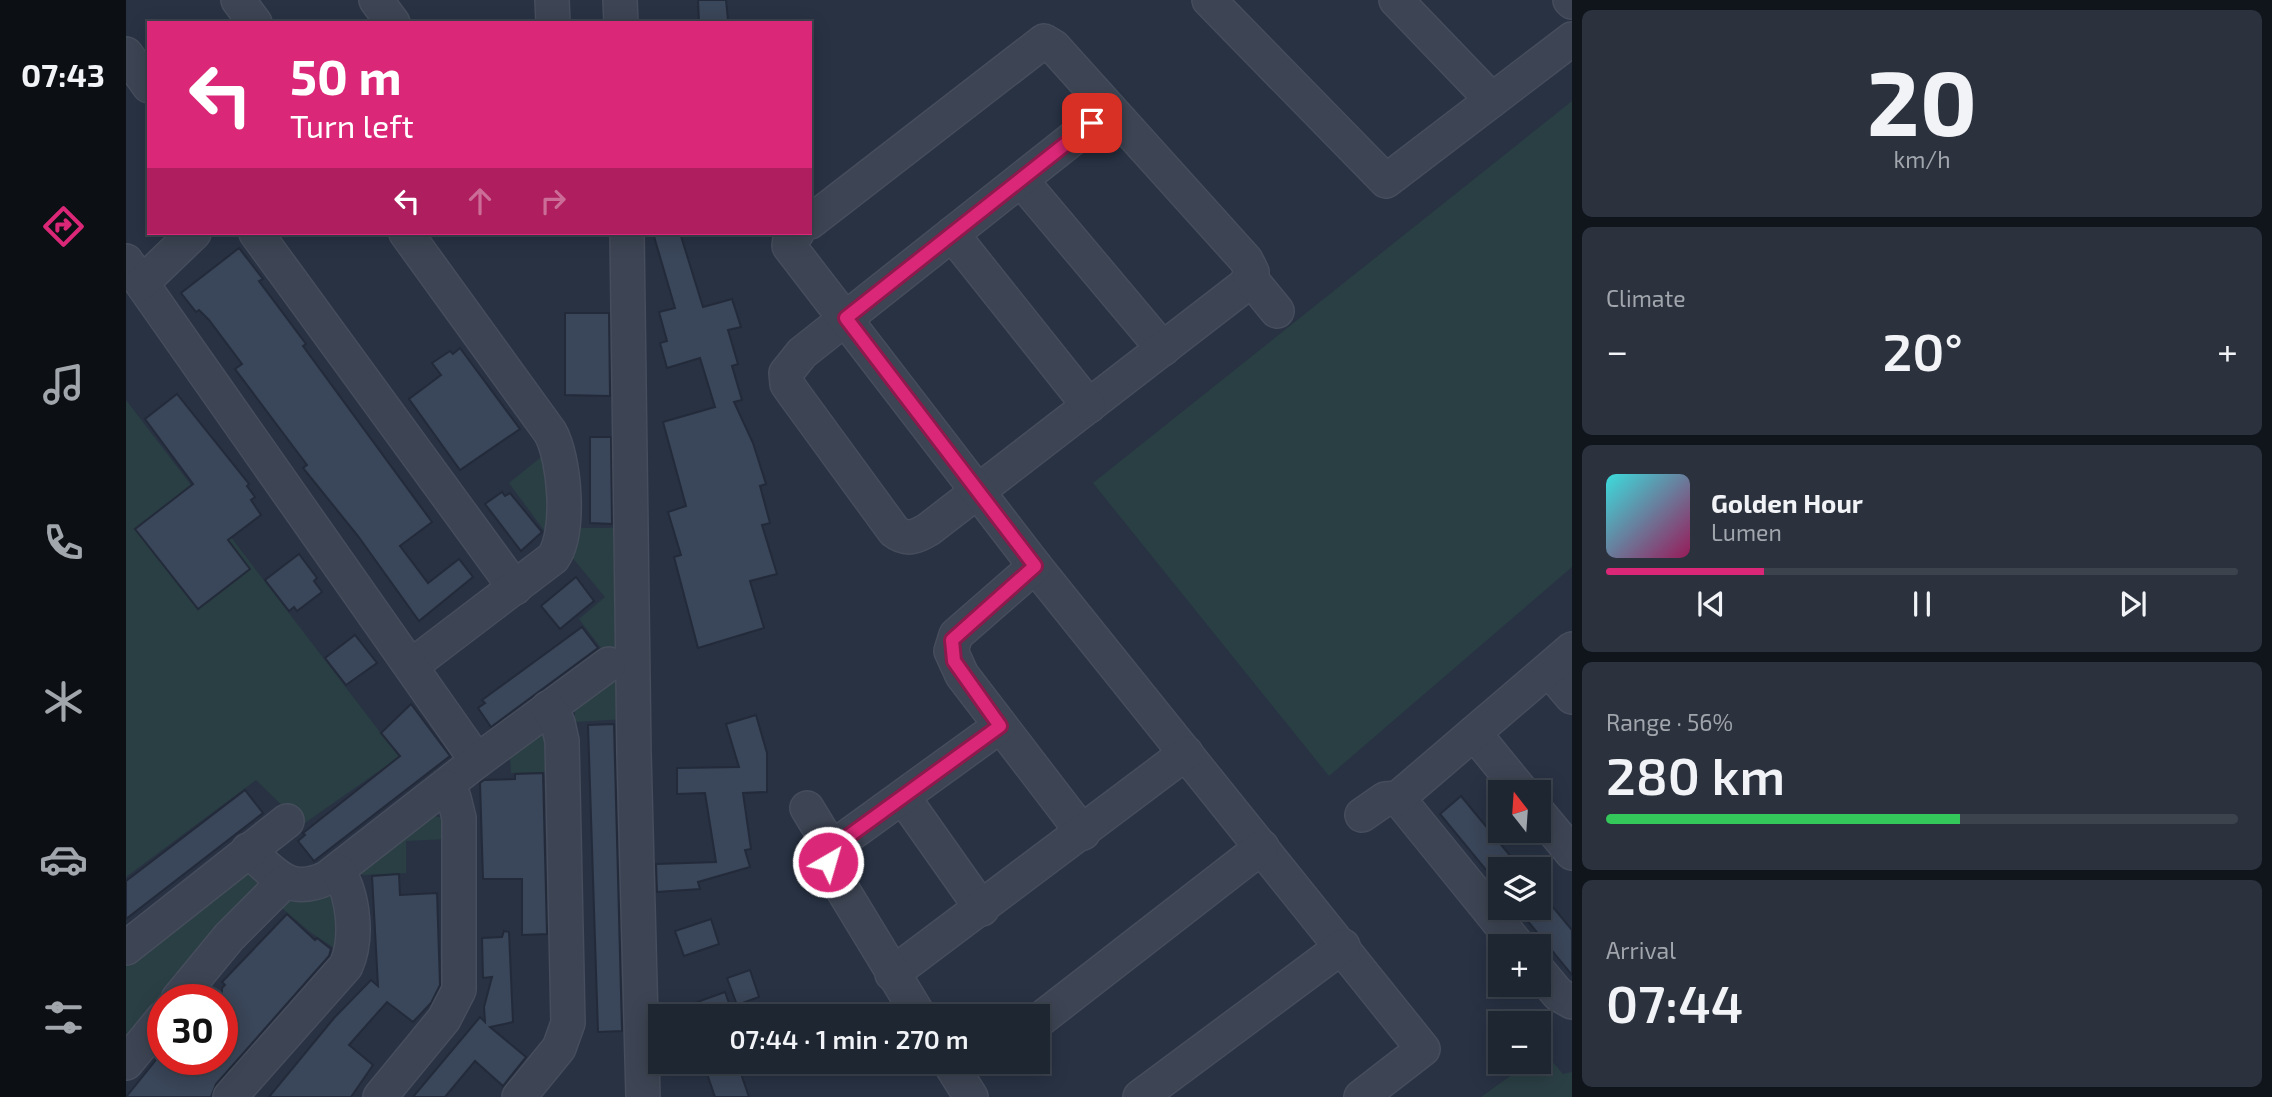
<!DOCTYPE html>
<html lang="en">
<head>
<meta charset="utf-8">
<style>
	body { margin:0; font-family:"Exo 2",sans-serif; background:#2b323e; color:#f1f3f6; height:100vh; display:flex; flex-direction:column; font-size:26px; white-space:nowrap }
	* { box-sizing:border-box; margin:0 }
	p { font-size:23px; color:#a1a5ac }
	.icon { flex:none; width:38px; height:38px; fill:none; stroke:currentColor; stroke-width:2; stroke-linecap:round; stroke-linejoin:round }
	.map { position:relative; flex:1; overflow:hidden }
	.details { display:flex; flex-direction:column; gap:10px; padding:10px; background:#10151c; width:700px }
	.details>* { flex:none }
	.hud { position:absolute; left:21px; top:21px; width:665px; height:214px; border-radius:0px; box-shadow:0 4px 18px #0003,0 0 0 2px #3c434d; background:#db2777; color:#fff; overflow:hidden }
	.needle { width:46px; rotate:343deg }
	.tools { position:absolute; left:1362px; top:780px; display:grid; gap:14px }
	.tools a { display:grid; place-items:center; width:63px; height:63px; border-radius:0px; background:#1e2632; box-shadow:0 4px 18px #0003,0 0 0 2px #3c434d; font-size:35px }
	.speed { position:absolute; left:21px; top:984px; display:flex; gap:14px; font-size:35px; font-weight:700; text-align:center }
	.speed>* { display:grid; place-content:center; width:91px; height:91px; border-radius:50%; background:#1e2632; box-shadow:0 4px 18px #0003,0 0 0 2px #3c434d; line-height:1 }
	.speed .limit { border:10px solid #d22; background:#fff; color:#111 }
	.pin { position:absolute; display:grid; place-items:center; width:60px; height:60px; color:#fff; margin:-30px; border-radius:14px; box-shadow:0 4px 10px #0006 }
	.me { position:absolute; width:77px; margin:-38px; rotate:38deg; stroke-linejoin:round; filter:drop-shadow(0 0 5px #0008) }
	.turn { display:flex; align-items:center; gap:24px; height:147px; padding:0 28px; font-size:32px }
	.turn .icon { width:91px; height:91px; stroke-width:2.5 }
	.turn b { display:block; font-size:49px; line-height:60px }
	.lanes { display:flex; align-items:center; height:66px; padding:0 28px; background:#0003; justify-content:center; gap:35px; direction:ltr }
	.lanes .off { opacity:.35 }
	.big { font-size:52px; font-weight:600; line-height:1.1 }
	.details .card { flex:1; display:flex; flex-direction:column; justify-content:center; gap:10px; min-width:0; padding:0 24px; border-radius:10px; background:#2b323e }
	.details .dial { align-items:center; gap:0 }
	.dial b { font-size:91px; line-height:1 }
	.song { display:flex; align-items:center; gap:21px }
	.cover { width:84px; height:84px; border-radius:10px; background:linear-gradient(135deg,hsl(180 70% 55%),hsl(330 70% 35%)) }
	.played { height:7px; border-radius:4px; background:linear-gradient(90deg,#db2777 25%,#3c434d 25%) }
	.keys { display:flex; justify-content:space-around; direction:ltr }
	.heat { display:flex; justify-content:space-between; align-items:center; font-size:38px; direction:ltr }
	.charge { height:10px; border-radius:5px; background:linear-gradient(90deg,#34c759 56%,#3c434d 0) }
	.trip { position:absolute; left:522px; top:1004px; width:402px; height:70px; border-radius:0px; background:#1e2632; box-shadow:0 4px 18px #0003,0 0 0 2px #3c434d; font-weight:600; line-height:70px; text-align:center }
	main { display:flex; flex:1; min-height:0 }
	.tab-bar { display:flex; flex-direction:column; width:126px; justify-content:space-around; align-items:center; background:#0c0f14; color:#a1a5ac }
	.tab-bar .icon { width:49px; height:49px }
	.tab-bar .current { color:#db2777 }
	.tab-bar b { font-size:32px; color:#f1f3f6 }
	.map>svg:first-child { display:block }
	.green { fill:#2a3f44 }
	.building { fill:#3a4659; stroke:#232b3a; stroke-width:2 }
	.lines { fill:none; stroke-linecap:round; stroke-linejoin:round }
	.minor-casing { stroke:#464d5c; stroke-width:36 }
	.minor { stroke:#3d4453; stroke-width:33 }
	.route-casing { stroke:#8e194d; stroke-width:18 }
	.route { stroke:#db2777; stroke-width:12 }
</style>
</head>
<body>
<main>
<nav class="tab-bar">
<b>07:43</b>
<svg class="icon current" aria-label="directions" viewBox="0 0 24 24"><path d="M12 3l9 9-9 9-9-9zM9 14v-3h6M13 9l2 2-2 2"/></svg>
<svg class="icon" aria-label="music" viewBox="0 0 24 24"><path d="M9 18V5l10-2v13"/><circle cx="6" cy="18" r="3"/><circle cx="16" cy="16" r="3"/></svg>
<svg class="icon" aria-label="phone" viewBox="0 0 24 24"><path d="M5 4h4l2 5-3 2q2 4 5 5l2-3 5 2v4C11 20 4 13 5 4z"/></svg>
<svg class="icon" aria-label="climate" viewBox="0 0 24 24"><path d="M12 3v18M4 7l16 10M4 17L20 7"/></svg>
<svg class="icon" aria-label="car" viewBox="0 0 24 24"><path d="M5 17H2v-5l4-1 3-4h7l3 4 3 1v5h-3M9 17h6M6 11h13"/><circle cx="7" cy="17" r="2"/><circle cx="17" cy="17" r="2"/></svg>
<svg class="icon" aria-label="filters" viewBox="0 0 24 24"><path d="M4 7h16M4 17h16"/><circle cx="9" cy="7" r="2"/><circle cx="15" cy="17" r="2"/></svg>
</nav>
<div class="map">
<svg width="1446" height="1097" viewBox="0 0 1446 1097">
	<rect width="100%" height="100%" fill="#283243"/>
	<g class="green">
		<polygon points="1446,101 1446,567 1203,776 967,483"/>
		<polygon points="0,400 273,757 176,825 130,780 0,877"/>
		<polygon points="419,454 420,459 423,537 383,483"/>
		<polygon points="449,528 497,528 498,645 481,656 453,619 479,597 445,556"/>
		<polygon points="498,674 499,719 449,722 449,706"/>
		<polygon points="414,735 419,736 424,772 385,773 384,756"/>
		<polygon points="306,815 319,819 321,839 280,841 280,873 236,875 236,869"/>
		<polygon points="128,872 136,883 0,1050 0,963 110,874"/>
		<polygon points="203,894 207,898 216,953 184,932 150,903"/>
		<polygon points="1418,1052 1437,1074 1446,1072 1446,1097 1355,1097 1404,1062 1412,1062 1412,1056"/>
	</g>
	<g class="building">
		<polygon points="572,0 600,0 602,20 573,22"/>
		<polygon points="527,233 554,233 577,307 606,299 615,327 602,330 612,364 606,366 616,400 608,402 627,443 640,484 634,486 644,523 636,525 651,574 624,581 638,628 572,648 548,557 555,555 542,512 560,506 537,422 589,407 574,358 541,368 534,343 541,341 533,312 549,308"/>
		<polygon points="113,248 137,279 133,281 180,344 177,346 306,522 274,546 302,583 333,559 347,577 293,621 232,536 177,468 181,465 109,369 116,364 83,320 73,310 70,312 55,293"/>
		<polygon points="439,313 483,313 484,396 439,395"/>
		<polygon points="334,348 394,429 334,470 283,399 315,375 306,363 324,351 327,354"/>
		<polygon points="51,394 123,484 121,486 129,497 125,500 135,515 102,540 124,569 72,609 9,529 67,484 19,419"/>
		<polygon points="464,437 485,437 486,524 464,523"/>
		<polygon points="376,492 379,496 384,493 416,532 395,551 359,504"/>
		<polygon points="173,554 191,578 188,581 196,592 171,611 168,607 163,611 139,580"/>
		<polygon points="450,577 468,601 434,629 415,606"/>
		<polygon points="456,627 472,648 365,727 352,708 359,703 356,700"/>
		<polygon points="229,635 251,663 220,685 199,658"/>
		<polygon points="285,704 324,756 188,861 172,841 179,835 177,833 274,756 255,733"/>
		<polygon points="630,715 641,753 641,792 617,793 625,849 619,850 624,867 572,882 574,889 531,892 530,864 590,862 579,793 551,794 551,768 613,767 600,724"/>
		<polygon points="488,724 496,1031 472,1032 462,725"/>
		<polygon points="417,773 421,934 396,935 396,879 357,879 354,783 358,780 389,779 389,774"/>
		<polygon points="119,790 137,813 0,919 0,881"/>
		<polygon points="1335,796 1396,870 1374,870 1374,887 1314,814"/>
		<polygon points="273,874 274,895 311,893 314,985 305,1003 287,1022 261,1002 223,1045 247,1065 225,1097 143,1097 208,1018 245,980 252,986 246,876"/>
		<polygon points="1412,889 1446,930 1446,975 1391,908 1412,908"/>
		<polygon points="161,914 189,940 191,938 205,949 203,956 90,1084 85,1097 0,1097 37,1051 37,1063 40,1059 96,1059 96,988 99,985 96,982"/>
		<polygon points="585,919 593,944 558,956 549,931"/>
		<polygon points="378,931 383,932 387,1022 364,1027 400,1057 377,1086 349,1061 319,1097 287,1097 354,1017 359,1022 358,1007 366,977 357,978 356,938 376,937"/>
		<polygon points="624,970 633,997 611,1005 601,978"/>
		<polygon points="599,992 608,1017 539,1017 538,1014"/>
		<polygon points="577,1062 611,1062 623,1097 589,1097"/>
	</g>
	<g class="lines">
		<defs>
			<g id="minor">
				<polyline points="112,0 129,23"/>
				<polyline points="250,0 267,23"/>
				<polyline points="426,0 427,23"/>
				<polyline points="494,0 495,23"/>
				<polyline points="1083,0 1260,181 1446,39"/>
				<polyline points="1270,0 1366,100"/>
				<polyline points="1444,0 1446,2"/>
				<polyline points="0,54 23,86"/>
				<polyline points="895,180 1037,349"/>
				<path d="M684,222L918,41L928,47L1120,260L1126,272L1119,285L803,529C790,537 781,541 768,531L668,394L661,384L660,373L676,353L984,109"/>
				<polyline points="130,233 389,588"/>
				<path d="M280,233L424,432C439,458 445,533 427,558L285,666"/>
				<polyline points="501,233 508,753 517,1097"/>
				<polyline points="671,233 664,238 663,246 909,566 1297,1049 1235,1097"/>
				<polyline points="826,234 963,406"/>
				<polyline points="0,261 351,761"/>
				<polyline points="1124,278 1151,311"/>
				<polyline points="16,283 68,233"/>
				<polyline points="909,566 830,635 825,651 836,675 957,833"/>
				<polyline points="1423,670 1446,697"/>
				<polyline points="1348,733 1397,793"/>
				<polyline points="777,797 856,909"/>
				<polyline points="1272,798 1393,947"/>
				<polyline points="681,808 706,849"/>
				<polyline points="1412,812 1446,853"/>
				<polyline points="1236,815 1259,799 1272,798 1446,649"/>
				<path d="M122,850C149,874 163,896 201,878L351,761L483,664"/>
				<polyline points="0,948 161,821"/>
				<polyline points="1412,970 1432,994 1446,1002"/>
				<polyline points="766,974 1060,753"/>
				<polyline points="52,999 103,937 158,882"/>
				<polyline points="794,1017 706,872 702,856 718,839 874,726"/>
				<polyline points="912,1021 1136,847"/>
				<polyline points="823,1062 845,1097"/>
				<polyline points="0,1063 37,1018"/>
				<path d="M104,1097L220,966C232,939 228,896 212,871"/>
				<polyline points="254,1097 318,1019 333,990 333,818 328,798 319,787"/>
				<polyline points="393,1097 433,1048 442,1023 436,741 432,723 422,708"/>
				<polyline points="1014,1097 1217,946"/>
			</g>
		</defs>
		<use href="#minor" class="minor-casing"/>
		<use href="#minor" class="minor"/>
	</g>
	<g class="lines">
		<defs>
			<polyline id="route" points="702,862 709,846 874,726 828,661 826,640 909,566 720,318 966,123"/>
		</defs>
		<use href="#route" class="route-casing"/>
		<use href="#route" class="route"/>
	</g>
</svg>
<div class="tools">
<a><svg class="needle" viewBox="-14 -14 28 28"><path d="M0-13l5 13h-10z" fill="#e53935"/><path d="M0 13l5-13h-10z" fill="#a1a5ac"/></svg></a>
<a><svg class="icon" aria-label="layers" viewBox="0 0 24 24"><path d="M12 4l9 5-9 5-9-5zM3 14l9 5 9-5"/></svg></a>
<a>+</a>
<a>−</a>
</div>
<div class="speed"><div class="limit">30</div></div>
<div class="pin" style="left:966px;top:123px;background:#d93025"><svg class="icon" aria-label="arrive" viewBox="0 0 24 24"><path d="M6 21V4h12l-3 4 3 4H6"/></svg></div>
<svg class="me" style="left:702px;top:862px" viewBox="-20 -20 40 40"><circle r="17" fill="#db2777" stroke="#fff" stroke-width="3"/><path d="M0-11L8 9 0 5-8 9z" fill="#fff"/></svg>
<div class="trip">07:44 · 1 min · 270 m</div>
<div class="hud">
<div class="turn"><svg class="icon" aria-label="left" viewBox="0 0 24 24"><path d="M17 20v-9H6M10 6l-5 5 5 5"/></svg><div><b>50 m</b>Turn left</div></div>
<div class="lanes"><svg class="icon" aria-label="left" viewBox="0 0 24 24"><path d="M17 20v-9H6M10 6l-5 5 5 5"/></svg><svg class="icon off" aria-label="ahead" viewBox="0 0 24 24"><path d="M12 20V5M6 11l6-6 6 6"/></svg><svg class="icon off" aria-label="right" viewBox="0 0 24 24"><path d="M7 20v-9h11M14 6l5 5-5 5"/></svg></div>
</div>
</div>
<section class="details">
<div class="card dial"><b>20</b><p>km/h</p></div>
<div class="card"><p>Climate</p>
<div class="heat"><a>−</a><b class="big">20°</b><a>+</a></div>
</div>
<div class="card">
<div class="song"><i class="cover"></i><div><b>Golden Hour</b><p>Lumen</p></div></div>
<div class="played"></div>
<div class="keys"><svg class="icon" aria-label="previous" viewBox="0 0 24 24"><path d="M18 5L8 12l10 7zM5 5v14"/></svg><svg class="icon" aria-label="pause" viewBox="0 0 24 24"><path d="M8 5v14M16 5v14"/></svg><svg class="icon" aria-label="next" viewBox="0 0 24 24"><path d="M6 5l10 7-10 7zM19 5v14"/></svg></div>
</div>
<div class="card"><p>Range · 56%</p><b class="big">280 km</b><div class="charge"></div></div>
<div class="card"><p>Arrival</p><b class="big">07:44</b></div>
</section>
</main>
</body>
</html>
